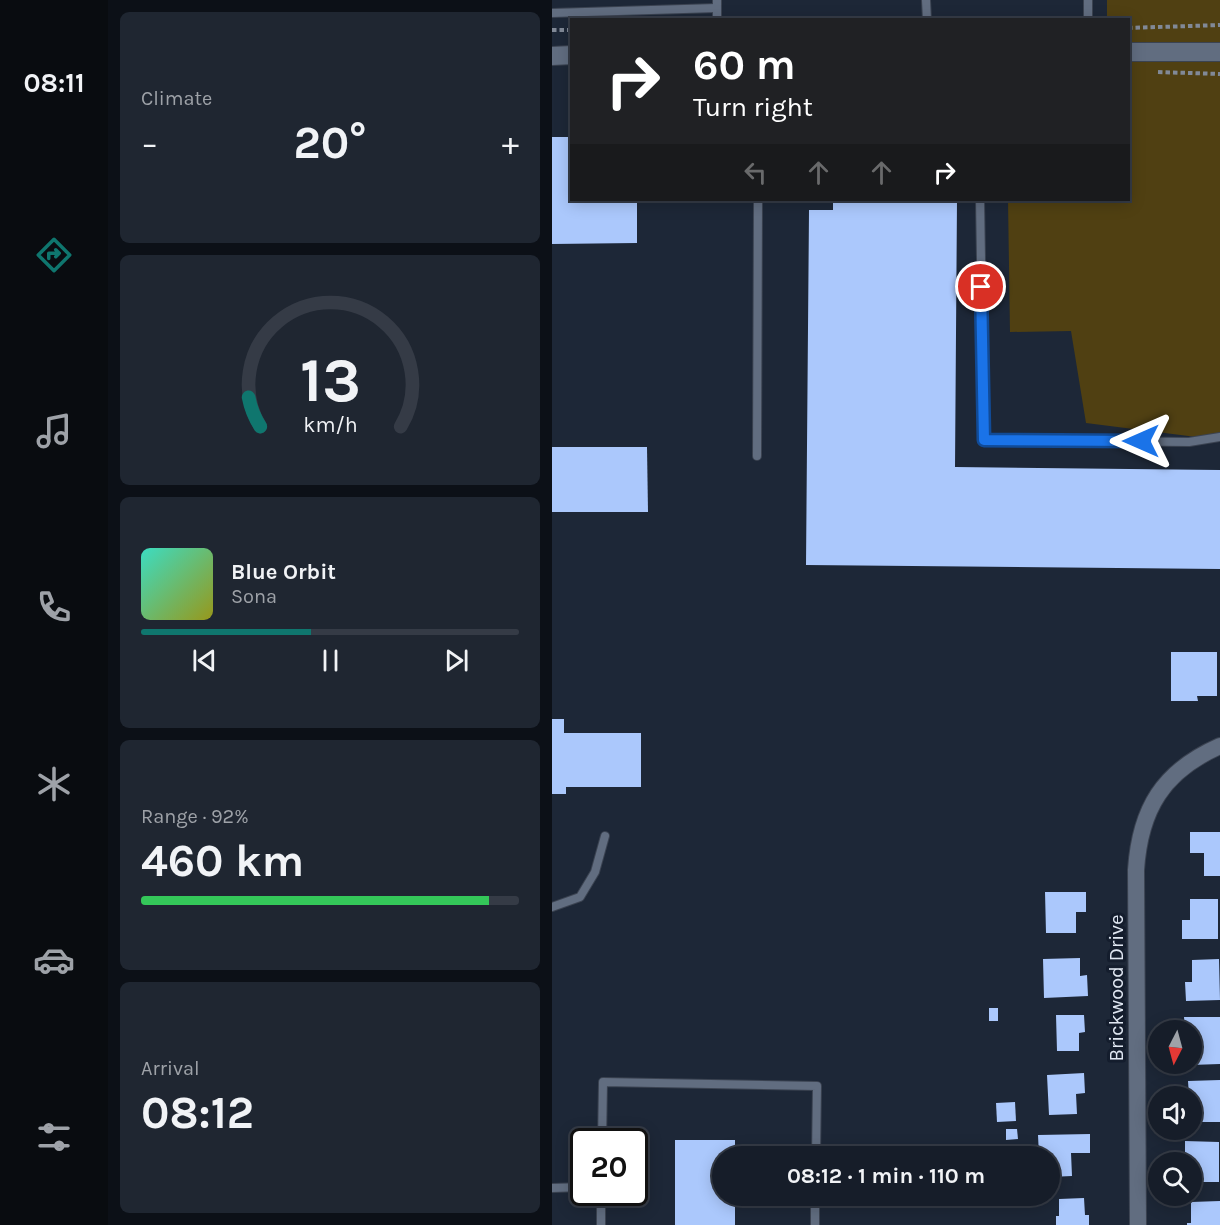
<!DOCTYPE html>
<html lang="en">
<head>
<meta charset="utf-8">
<style>
	body { margin:0; font-family:Karla,sans-serif; background:#1f2631; color:#f1f3f6; height:100vh; display:flex; flex-direction:column; font-size:22px; white-space:nowrap }
	* { box-sizing:border-box; margin:0 }
	p { font-size:20px; color:#9ea2a8 }
	.icon { flex:none; width:33px; height:33px; fill:none; stroke:currentColor; stroke-width:2; stroke-linecap:round; stroke-linejoin:round }
	.map { position:relative; flex:1; overflow:hidden }
	.drawer { display:flex; flex-direction:column; gap:12px; padding:12px; background:#0c1017; width:444px }
	.drawer>* { flex:none }
	.banner { position:absolute; left:18px; top:18px; width:560px; height:183px; border-radius:0px; box-shadow:0 3px 15px #0003,0 0 0 2px #353b46; background:#202124; color:#fff; overflow:hidden }
	.needle { width:39px; rotate:186deg }
	.controls { position:absolute; left:596px; top:1020px; display:grid; gap:12px }
	.controls a { display:grid; place-items:center; width:54px; height:54px; border-radius:50%; background:#161d29; box-shadow:0 3px 15px #0003,0 0 0 2px #353b46; font-size:30px }
	.speed { position:absolute; left:18px; top:1128px; display:flex; gap:12px; font-size:30px; font-weight:700; text-align:center }
	.speed>* { display:grid; place-content:center; width:78px; height:78px; border-radius:50%; background:#161d29; box-shadow:0 3px 15px #0003,0 0 0 2px #353b46; line-height:1 }
	.speed .limit { border:3px solid #111; border-radius:9px; background:#fff; color:#111 }
	.pin { position:absolute; display:grid; place-items:center; width:51px; height:51px; color:#fff; margin:-26px; border:3px solid #fff; border-radius:50%; box-shadow:0 2px 6px #0007 }
	.me { position:absolute; width:66px; margin:-33px; rotate:270deg; stroke-linejoin:round; filter:drop-shadow(0 0 4px #0008) }
	.turn { display:flex; align-items:center; gap:21px; height:126px; padding:0 24px; font-size:27px }
	.turn .icon { width:78px; height:78px; stroke-width:2.5 }
	.turn b { display:block; font-size:42px; line-height:51px }
	.lanes { display:flex; align-items:center; height:57px; padding:0 24px; background:#0003; justify-content:center; gap:30px; direction:ltr }
	.lanes .off { opacity:.35 }
	.big { font-size:45px; font-weight:700; line-height:1.1 }
	.drawer .widget { flex:1; display:flex; flex-direction:column; justify-content:center; gap:9px; min-width:0; padding:0 21px; border-radius:9px; background:#1f2631 }
	.drawer .dial { align-items:center; gap:0 }
	.dial svg { height:156px; overflow:visible; fill:none; stroke:#353b46; stroke-width:7; stroke-linecap:round; text-anchor:middle }
	.dial text { fill:#f1f3f6; stroke:none }
	.song { display:flex; align-items:center; gap:18px }
	.cover { width:72px; height:72px; border-radius:9px; background:linear-gradient(135deg,hsl(170 70% 55%),hsl(60 70% 35%)) }
	.played { height:6px; border-radius:3px; background:linear-gradient(90deg,#0f766e 45%,#353b46 45%) }
	.keys { display:flex; justify-content:space-around; direction:ltr }
	.heat { display:flex; justify-content:space-between; align-items:center; font-size:33px; direction:ltr }
	.charge { height:9px; border-radius:4px; background:linear-gradient(90deg,#34c759 92%,#353b46 0) }
	.trip { position:absolute; left:160px; top:1146px; width:348px; height:60px; border-radius:30px; background:#161d29; box-shadow:0 3px 15px #0003,0 0 0 2px #353b46; font-weight:700; line-height:60px; text-align:center }
	main { display:flex; flex:1; min-height:0 }
	.tabs { display:flex; flex-direction:column; width:108px; justify-content:space-around; align-items:center; background:#090c10; color:#9ea2a8 }
	.tabs .icon { width:42px; height:42px }
	.tabs .active { color:#0f766e }
	.tabs b { font-size:27px; color:#f1f3f6 }
	.map>svg:first-child { display:block }
	.green { fill:#504012 }
	.building { fill:#abc8fc }
	.lines { fill:none; stroke-linecap:round; stroke-linejoin:round }
	.lane-casing { stroke:#3b4351; stroke-width:10 }
	.street-casing { stroke:#3b4351; stroke-width:18 }
	.secondary-casing { stroke:#3b4351; stroke-width:20 }
	.path { stroke:#818997; stroke-width:4; stroke-dasharray:4.5 3; stroke-linecap:butt }
	.lane { stroke:#616d80; stroke-width:8 }
	.street { stroke:#616d80; stroke-width:16 }
	.secondary { stroke:#616d80; stroke-width:18 }
	.route-casing { stroke:#114b97; stroke-width:15 }
	.route { stroke:#1a73e8; stroke-width:10 }
	.labels { text-anchor:middle; stroke-width:6; stroke-linejoin:round; paint-order:stroke }
	.street-label { font-size:20px; fill:#e0e7f2; stroke:#141d2d }
</style>
</head>
<body>
<main>
<nav class="tabs">
<b>08:11</b>
<svg class="icon active" aria-label="directions" viewBox="0 0 24 24"><path d="M12 3l9 9-9 9-9-9zM9 14v-3h6M13 9l2 2-2 2"/></svg>
<svg class="icon" aria-label="music" viewBox="0 0 24 24"><path d="M9 18V5l10-2v13"/><circle cx="6" cy="18" r="3"/><circle cx="16" cy="16" r="3"/></svg>
<svg class="icon" aria-label="phone" viewBox="0 0 24 24"><path d="M5 4h4l2 5-3 2q2 4 5 5l2-3 5 2v4C11 20 4 13 5 4z"/></svg>
<svg class="icon" aria-label="climate" viewBox="0 0 24 24"><path d="M12 3v18M4 7l16 10M4 17L20 7"/></svg>
<svg class="icon" aria-label="car" viewBox="0 0 24 24"><path d="M5 17H2v-5l4-1 3-4h7l3 4 3 1v5h-3M9 17h6M6 11h13"/><circle cx="7" cy="17" r="2"/><circle cx="17" cy="17" r="2"/></svg>
<svg class="icon" aria-label="filters" viewBox="0 0 24 24"><path d="M4 7h16M4 17h16"/><circle cx="9" cy="7" r="2"/><circle cx="15" cy="17" r="2"/></svg>
</nav>
<section class="drawer">
<div class="widget"><p>Climate</p>
<div class="heat"><a>−</a><b class="big">20°</b><a>+</a></div>
</div>
<div class="widget dial"><svg viewBox="0 0 100 80">
<path d="M14 69A42 42 0 1 1 86 69"/>
<path d="M14 69A42 42 0 0 1 8 54" stroke="#0f766e"/>
<text x="50" y="56" font-size="32" font-weight="700">13</text>
<text x="50" y="72" font-size="11">km/h</text>
</svg></div>
<div class="widget">
<div class="song"><i class="cover"></i><div><b>Blue Orbit</b><p>Sona</p></div></div>
<div class="played"></div>
<div class="keys"><svg class="icon" aria-label="previous" viewBox="0 0 24 24"><path d="M18 5L8 12l10 7zM5 5v14"/></svg><svg class="icon" aria-label="pause" viewBox="0 0 24 24"><path d="M8 5v14M16 5v14"/></svg><svg class="icon" aria-label="next" viewBox="0 0 24 24"><path d="M6 5l10 7-10 7zM19 5v14"/></svg></div>
</div>
<div class="widget"><p>Range · 92%</p><b class="big">460 km</b><div class="charge"></div></div>
<div class="widget"><p>Arrival</p><b class="big">08:12</b></div>
</section>
<div class="map">
<svg width="668" height="1225" viewBox="0 0 668 1225">
	<rect width="100%" height="100%" fill="#1d2737"/>
	<polygon class="green" points="555,0 668,0 668,440 534,423 519,331 458,332 456,200 576,200 576,20 555,19"/>
	<g class="building">
		<polygon points="0,137 20,137 20,200 85,200 85,243 0,244"/>
		<polygon points="281,200 405,200 403,467 668,470 668,569 254,565 257,210 281,210"/>
		<polygon points="0,447 95,447 96,512 0,512"/>
		<polygon points="619,652 665,652 665,696 645,696 646,701 619,701"/>
		<polygon points="0,719 12,719 12,733 89,733 89,787 14,787 14,794 0,794"/>
		<polygon points="638,832 668,832 668,876 652,876 652,853 638,853"/>
		<polygon points="493,892 534,892 534,912 524,912 524,933 494,933"/>
		<polygon points="638,899 666,899 666,939 630,939 630,920 638,920"/>
		<polygon points="528,958 528,976 535,975 536,996 492,998 491,959"/>
		<polygon points="667,959 668,1000 634,1001 633,982 640,982 640,960"/>
		<rect x="437" y="1008" width="9" height="13"/>
		<polygon points="504,1015 532,1015 533,1032 527,1033 527,1051 505,1051"/>
		<polygon points="632,1017 668,1017 668,1064 639,1065 639,1030 633,1030"/>
		<polygon points="532,1073 533,1093 524,1094 525,1114 497,1115 495,1075"/>
		<polygon points="668,1080 668,1122 642,1122 642,1107 639,1107 639,1096 637,1096 636,1081"/>
		<polygon points="463,1102 464,1121 445,1122 444,1103"/>
		<polygon points="454,1129 465,1129 466,1139 454,1140"/>
		<polygon points="538,1134 538,1153 519,1153 520,1176 498,1177 498,1156 487,1156 486,1135"/>
		<polygon points="123,1140 183,1140 183,1156 171,1156 171,1196 183,1196 183,1225 123,1225"/>
		<polygon points="633,1141 667,1142 667,1182 643,1182 643,1173 639,1173 639,1162 633,1162"/>
		<polygon points="532,1198 533,1215 537,1215 537,1225 504,1225 504,1216 507,1216 507,1199"/>
		<polygon points="668,1201 668,1225 635,1225 635,1223 639,1223 639,1202"/>
	</g>
	<g class="lines">
		<defs>
			<g id="lane">
				<polyline points="165,0 165,20"/>
				<polyline points="374,0 375,20"/>
				<polyline points="536,0 536,20"/>
				<polyline points="0,13 165,8"/>
				<polyline points="428,200 432,440 637,442 668,437"/>
				<polyline points="205,456 206,200"/>
				<polyline points="0,907 28,897 43,872 53,836"/>
				<polyline points="50,1142 51,1082 265,1086 264,1156"/>
				<polyline points="0,1188 32,1187"/>
				<polyline points="49,1192 49,1225"/>
				<polyline points="263,1225 263,1196"/>
			</g>
			<path id="street" d="M586,1225L584,870C588,809 611,771 668,746"/>
			<g id="secondary">
				<polyline points="576,52 668,52"/>
				<polyline points="0,56 20,55"/>
			</g>
		</defs>
		<use href="#lane" class="lane-casing"/>
		<use href="#street" class="street-casing"/>
		<use href="#secondary" class="secondary-casing"/>
		<g class="path">
			<polyline points="576,28 668,25"/>
			<polyline points="0,30 20,30"/>
			<polyline points="606,72 668,74"/>
		</g>
		<use href="#lane" class="lane"/>
		<use href="#street" class="street"/>
		<use href="#secondary" class="secondary"/>
	</g>
	<g class="lines">
		<defs>
			<polyline id="route" points="429,287 432,440 589,441"/>
		</defs>
		<use href="#route" class="route-casing"/>
		<use href="#route" class="route"/>
	</g>
	<g class="labels">
		<g class="street-label">
			<text transform="translate(564 988) rotate(-90)" y="7">Brickwood Drive</text>
		</g>
	</g>
</svg>
<div class="controls">
<a><svg class="needle" viewBox="-14 -14 28 28"><path d="M0-13l5 13h-10z" fill="#e53935"/><path d="M0 13l5-13h-10z" fill="#9ea2a8"/></svg></a>
<a><svg class="icon" aria-label="sound" viewBox="0 0 24 24"><path d="M4 9h4l5-4v14l-5-4H4zM17 9q2 3 0 6"/></svg></a>
<a><svg class="icon" aria-label="search" viewBox="0 0 24 24"><circle cx="10" cy="10" r="6"/><path d="M15 15l6 6"/></svg></a>
</div>
<div class="speed"><div class="limit">20</div></div>
<div class="pin" style="left:429px;top:287px;background:#d93025"><svg class="icon" aria-label="arrive" viewBox="0 0 24 24"><path d="M6 21V4h12l-3 4 3 4H6"/></svg></div>
<svg class="me" style="left:589px;top:441px" viewBox="-20 -20 40 40"><path d="M0-17L14 15 0 8-14 15z" fill="#1a73e8" stroke="#fff" stroke-width="4"/></svg>
<div class="trip">08:12 · 1 min · 110 m</div>
<div class="banner">
<div class="turn"><svg class="icon" aria-label="right" viewBox="0 0 24 24"><path d="M7 20v-9h11M14 6l5 5-5 5"/></svg><div><b>60 m</b>Turn right</div></div>
<div class="lanes"><svg class="icon off" aria-label="left" viewBox="0 0 24 24"><path d="M17 20v-9H6M10 6l-5 5 5 5"/></svg><svg class="icon off" aria-label="ahead" viewBox="0 0 24 24"><path d="M12 20V5M6 11l6-6 6 6"/></svg><svg class="icon off" aria-label="ahead" viewBox="0 0 24 24"><path d="M12 20V5M6 11l6-6 6 6"/></svg><svg class="icon" aria-label="right" viewBox="0 0 24 24"><path d="M7 20v-9h11M14 6l5 5-5 5"/></svg></div>
</div>
</div>
</main>
</body>
</html>
